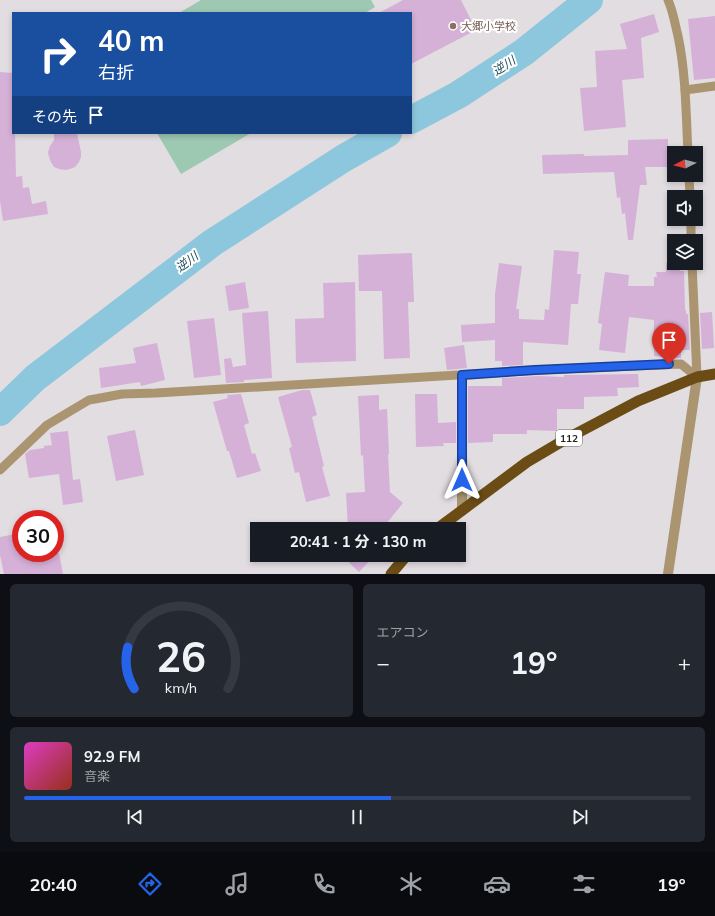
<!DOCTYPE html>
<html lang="ja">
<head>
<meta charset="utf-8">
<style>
	body { margin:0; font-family:Mulish,"Noto Sans JP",sans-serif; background:#242831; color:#f1f3f6; height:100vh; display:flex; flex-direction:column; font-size:15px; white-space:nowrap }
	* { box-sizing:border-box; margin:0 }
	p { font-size:13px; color:#9ea1a6 }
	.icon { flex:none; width:22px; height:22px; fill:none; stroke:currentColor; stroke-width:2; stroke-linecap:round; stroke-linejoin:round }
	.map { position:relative; height:574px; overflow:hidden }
	.sheet { display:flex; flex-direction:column; gap:10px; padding:10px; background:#0d0f14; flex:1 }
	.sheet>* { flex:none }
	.guide { position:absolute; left:12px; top:12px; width:400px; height:122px; border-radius:0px; box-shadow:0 2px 6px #0003; background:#1a4fa0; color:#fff; overflow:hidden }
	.needle { width:26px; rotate:264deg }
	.fabs { position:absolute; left:667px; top:146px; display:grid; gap:8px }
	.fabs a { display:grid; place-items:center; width:36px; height:36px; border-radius:0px; background:#171b24; box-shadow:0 2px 6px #0003; font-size:20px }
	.speed { position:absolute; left:12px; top:510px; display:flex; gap:8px; font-size:20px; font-weight:700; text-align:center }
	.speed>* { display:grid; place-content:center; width:52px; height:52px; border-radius:50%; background:#171b24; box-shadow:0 2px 6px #0003; line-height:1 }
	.speed .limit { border:6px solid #d22; background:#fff; color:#111 }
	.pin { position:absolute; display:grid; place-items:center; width:34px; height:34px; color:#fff; margin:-41px -17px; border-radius:50% 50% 50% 0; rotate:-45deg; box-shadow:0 0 4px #0007 }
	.pin .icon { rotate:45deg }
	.me { position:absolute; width:44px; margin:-22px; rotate:0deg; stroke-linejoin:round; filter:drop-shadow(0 0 3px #0008) }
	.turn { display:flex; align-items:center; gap:14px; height:84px; padding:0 20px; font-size:18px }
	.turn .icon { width:52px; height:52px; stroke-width:2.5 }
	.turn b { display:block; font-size:28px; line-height:34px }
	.then { display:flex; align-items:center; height:38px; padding:0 20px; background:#0003; gap:8px; font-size:15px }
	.big { font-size:30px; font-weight:700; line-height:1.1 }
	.sheet .tile { flex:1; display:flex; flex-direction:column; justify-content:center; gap:6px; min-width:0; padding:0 14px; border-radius:6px; background:#242831 }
	.sheet .dial { align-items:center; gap:0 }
	.dial svg { height:104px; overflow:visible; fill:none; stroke:#363941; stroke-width:7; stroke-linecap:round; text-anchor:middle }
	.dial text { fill:#f1f3f6; stroke:none }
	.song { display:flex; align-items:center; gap:12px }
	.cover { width:48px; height:48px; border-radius:6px; background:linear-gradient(135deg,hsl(310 70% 55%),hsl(10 70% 35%)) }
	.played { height:4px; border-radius:2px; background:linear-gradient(90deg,#2563eb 55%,#363941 55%) }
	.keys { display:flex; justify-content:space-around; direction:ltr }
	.heat { display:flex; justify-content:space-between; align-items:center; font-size:22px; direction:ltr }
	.sheet .tiles { flex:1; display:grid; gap:10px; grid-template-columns:1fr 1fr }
	.tile:last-child { grid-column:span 2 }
	.trip { position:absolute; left:250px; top:522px; width:216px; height:40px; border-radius:0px; background:#171b24; box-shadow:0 2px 6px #0003; font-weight:700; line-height:40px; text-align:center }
	.tabs { display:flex; height:64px; justify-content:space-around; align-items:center; background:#090b0e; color:#9ea1a6 }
	.tabs .icon { width:28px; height:28px }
	.tabs .active { color:#2563eb }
	.tabs b { font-size:18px; color:#f1f3f6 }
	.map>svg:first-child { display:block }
	.green { fill:#9dc8b1 }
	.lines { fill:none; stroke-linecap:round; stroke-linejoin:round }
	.river { stroke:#8dc7dd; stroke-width:28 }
	.building { fill:#d5b1d7 }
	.service { stroke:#ab9470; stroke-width:9 }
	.minor { stroke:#ab9470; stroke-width:10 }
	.trunk { stroke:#6b4c14; stroke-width:11 }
	.route-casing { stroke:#184099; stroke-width:10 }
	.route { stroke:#2563eb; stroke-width:7 }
	.education-dot { fill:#8d6e63; stroke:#fff; stroke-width:1.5 }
	.labels { text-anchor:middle; stroke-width:4; stroke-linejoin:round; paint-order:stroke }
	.shield { fill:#fff; stroke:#676667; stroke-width:1 }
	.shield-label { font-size:10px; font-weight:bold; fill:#262526 }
	.education-label { font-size:11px; fill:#785e54; stroke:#fff; text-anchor:start }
	.water-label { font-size:12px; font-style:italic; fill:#184959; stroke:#fff }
</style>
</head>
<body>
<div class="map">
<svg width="715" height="574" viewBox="0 0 715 574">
	<rect width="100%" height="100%" fill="#e1dde1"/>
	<g class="green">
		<polygon points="201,0 371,0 375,7 365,13 179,13"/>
		<polygon points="157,133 251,133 181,174"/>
	</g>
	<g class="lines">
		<g class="river">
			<polyline points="411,120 458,95 524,52 589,0"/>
			<polyline points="0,412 35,378 212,243 344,158 388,133"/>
		</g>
	</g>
	<g class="building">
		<polygon points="403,0 461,0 476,30 411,64 411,13 379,13"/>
		<polygon points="654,14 659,32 641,38 644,78 622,80 626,127 584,131 580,88 597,87 595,51 627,49 620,24"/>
		<polygon points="715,16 715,78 694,80 688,19"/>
		<polygon points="0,72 13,73 13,133 15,133 16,177 22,176 23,188 29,187 32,204 46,201 48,214 3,221 0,201"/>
		<polygon points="54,133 77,133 81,152 81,157 79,162 75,167 70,169 65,170 59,169 54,167 51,162 49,157 48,152 50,146 54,140"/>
		<polygon points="668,139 668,167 645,167 647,185 640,185 633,240 628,240 625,213 622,214 620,197 617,198 614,172 543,174 542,155 584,154 584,156 628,155 628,140"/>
		<polygon points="554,250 579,252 577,274 581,274 578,304 571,304 568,345 523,342 523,365 502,366 502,361 495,361 495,340 462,342 461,325 495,323 495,294 499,263 522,266 516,309 519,309 519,319 544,320 545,309 549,310"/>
		<polygon points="412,253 414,302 408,302 410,358 384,359 382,291 359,291 358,255"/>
		<polygon points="666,263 680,263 680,271 684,271 685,310 686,310 686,314 688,314 690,350 681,350 681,358 671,358 654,356 654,320 629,317 625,353 599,350 602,324 598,323 605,272 629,275 628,286 654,286 654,277 657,277 656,272 666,272"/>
		<polygon points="245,282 249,308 229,311 225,286"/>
		<polygon points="355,282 356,361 296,363 295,319 324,318 323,283"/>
		<polygon points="268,311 272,378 244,380 244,382 226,383 224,359 231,358 233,367 246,365 242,313"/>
		<polygon points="712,312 714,348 702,349 700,313"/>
		<polygon points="214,318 221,375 194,378 187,321"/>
		<polygon points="157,343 165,380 141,386 140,382 101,388 99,368 136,363 133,348"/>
		<polygon points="464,345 467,368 447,370 444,348"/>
		<polygon points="638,374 639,387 617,388 618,396 584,397 584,409 557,409 557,431 527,430 527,434 493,434 493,442 468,443 468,386 502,386 502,378 538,376 564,377 564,375 574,375"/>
		<polygon points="302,390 310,390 317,415 312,417 324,466 322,467 330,496 306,502 299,472 295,473 289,448 292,447 278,397"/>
		<polygon points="241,394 249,423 244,425 252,454 255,453 261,471 237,478 229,451 227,451 213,402 228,398 227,395"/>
		<polygon points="415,394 437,394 438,423 456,422 456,443 443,443 444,446 416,447"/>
		<polygon points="379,395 379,410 387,409 389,454 388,454 390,492 403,503 382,529 348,529 346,493 365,492 363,455 361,456 358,396"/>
		<polygon points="135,430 144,475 116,481 107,436"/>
		<polygon points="68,431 73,480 80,479 83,502 63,505 59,474 29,478 25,454 30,450 44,448 44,446 52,445 50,433"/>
		<polygon points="21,533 21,553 59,553 63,574 4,574 0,555 0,537"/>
		<polygon points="341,555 375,555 359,572"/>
	</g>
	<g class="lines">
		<g class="service">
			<path d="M668,0C673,11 675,24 678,36C686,74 686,114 688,153"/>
			<polyline points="685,90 715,86"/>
			<polyline points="689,175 690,197"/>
			<polyline points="691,219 691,241"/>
			<polyline points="692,263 697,377"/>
			<polyline points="0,470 47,425 89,400 95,399 122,394 156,393 508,372 539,370 681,364 697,377"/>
		</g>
		<g class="minor">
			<polyline points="462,511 462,375"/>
			<polyline points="668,574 697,377"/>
		</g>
		<g class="trunk">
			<polyline points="437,529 527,462 566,439 638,401 697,377 715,374"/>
			<polyline points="391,574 407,555"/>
		</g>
	</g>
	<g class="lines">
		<defs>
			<polyline id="route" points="462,480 462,375 535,370 669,364"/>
		</defs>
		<use href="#route" class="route-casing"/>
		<use href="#route" class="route"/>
	</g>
	<circle class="education-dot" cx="453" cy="26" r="4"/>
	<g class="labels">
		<rect class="shield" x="556" y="430" width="26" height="16" rx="3"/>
		<g class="shield-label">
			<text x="569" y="442">112</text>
		</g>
		<g class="education-label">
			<text x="461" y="30">大郷小学校</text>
		</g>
		<g class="water-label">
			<text transform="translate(504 66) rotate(-33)" y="4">逆川</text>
			<text transform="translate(187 262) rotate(-37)" y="4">逆川</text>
		</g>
	</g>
</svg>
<div class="fabs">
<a><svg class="needle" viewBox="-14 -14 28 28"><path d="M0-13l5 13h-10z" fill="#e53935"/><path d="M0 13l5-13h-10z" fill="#9ea1a6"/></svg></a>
<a><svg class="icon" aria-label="sound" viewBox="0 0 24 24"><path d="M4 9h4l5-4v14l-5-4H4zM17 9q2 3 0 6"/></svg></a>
<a><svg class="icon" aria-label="layers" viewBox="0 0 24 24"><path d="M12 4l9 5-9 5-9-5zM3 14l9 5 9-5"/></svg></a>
</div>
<div class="speed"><div class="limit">30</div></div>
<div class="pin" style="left:669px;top:364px;background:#d93025"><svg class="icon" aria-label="arrive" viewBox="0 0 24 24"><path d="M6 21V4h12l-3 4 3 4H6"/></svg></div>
<svg class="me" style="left:462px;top:480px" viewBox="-20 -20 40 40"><path d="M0-17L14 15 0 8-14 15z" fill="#2563eb" stroke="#fff" stroke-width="4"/></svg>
<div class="trip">20:41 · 1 分 · 130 m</div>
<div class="guide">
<div class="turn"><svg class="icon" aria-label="right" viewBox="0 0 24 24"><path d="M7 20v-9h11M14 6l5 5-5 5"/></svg><div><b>40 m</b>右折</div></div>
<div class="then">その先<svg class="icon" aria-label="arrive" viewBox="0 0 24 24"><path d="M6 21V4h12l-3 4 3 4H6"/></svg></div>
</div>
</div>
<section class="sheet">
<div class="tiles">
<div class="tile dial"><svg viewBox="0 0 100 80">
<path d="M14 69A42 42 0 1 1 86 69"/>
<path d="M14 69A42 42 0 0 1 9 37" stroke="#2563eb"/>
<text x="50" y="56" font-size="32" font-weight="700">26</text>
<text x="50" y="72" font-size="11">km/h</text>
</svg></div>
<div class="tile"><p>エアコン</p>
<div class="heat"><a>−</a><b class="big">19°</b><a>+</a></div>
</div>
<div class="tile">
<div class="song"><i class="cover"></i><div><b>92.9 FM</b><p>音楽</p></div></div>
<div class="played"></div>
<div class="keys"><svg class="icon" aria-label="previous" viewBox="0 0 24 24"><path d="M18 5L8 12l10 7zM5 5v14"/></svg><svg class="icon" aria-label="pause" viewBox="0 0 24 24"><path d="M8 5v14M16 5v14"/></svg><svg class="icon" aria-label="next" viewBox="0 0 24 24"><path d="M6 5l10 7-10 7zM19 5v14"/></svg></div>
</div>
</div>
</section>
<nav class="tabs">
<b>20:40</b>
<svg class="icon active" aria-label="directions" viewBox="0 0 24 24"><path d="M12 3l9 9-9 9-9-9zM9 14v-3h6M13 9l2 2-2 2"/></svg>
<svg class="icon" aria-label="music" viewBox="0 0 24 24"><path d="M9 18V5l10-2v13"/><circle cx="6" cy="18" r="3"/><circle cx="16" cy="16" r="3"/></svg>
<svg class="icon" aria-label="phone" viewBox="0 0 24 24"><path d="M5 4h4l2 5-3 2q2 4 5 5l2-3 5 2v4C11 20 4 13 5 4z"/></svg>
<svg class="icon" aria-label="climate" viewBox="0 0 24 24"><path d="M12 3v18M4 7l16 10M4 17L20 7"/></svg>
<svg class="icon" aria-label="car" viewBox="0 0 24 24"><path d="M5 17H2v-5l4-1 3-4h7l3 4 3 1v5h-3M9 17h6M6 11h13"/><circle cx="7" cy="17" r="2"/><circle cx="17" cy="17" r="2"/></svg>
<svg class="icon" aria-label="filters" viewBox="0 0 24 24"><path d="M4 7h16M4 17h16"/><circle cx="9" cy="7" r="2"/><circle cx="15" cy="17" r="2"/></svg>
<b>19°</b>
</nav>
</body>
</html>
